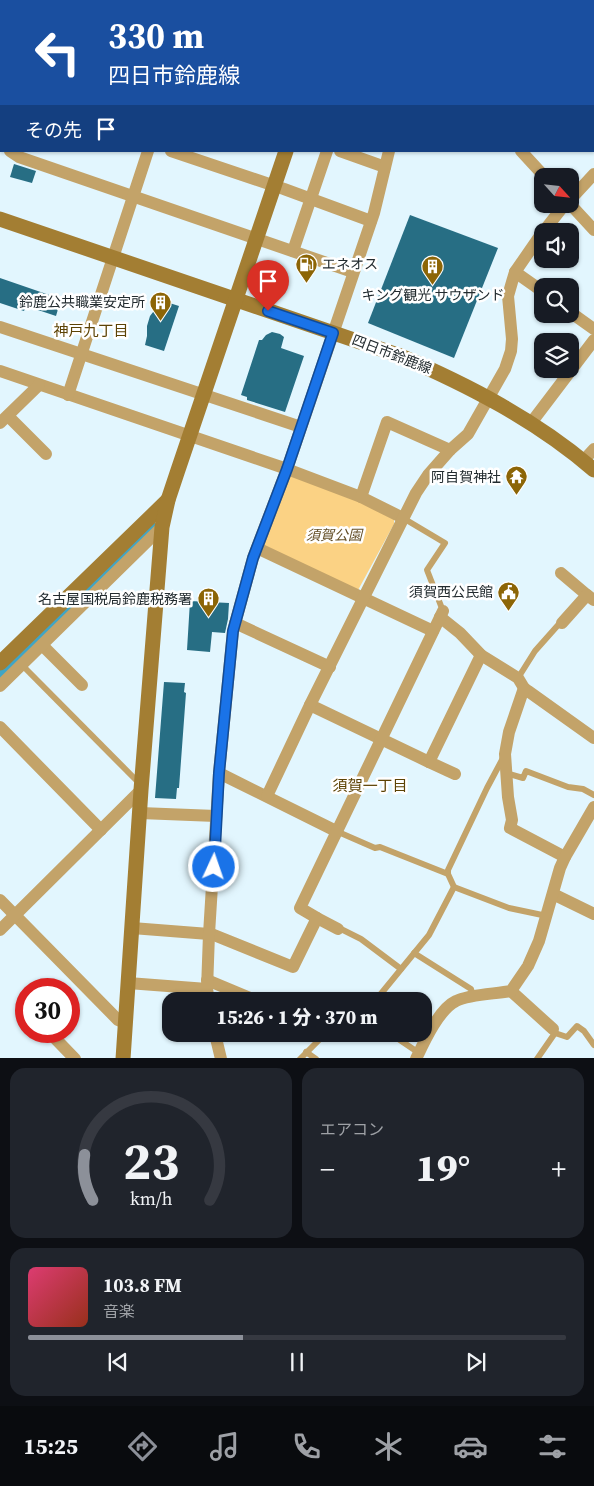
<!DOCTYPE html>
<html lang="ja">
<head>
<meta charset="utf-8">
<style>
	body { margin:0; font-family:"Source Serif 4","Noto Sans JP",serif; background:#20242c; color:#f1f3f6; height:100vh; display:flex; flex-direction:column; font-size:19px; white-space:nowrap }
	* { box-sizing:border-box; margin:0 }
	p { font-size:16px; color:#9ea1a6 }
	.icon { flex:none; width:28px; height:28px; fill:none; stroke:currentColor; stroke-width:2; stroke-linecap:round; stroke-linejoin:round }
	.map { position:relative; height:1058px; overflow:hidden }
	.side { display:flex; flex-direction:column; gap:10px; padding:10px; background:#0d0f14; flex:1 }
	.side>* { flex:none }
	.hud { position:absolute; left:0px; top:0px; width:595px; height:152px; box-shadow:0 1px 4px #0004; background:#1a4fa0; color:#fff; overflow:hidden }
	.needle { width:32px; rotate:117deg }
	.tools { position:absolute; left:534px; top:168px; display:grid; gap:10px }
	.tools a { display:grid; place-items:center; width:45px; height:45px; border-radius:10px; background:#171b24; box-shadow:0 1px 4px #0004; font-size:25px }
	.speed { position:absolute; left:15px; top:978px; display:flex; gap:10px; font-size:25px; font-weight:700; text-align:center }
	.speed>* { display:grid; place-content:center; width:65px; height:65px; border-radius:50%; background:#171b24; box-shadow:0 1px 4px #0004; line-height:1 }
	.speed .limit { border:8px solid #d22; background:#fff; color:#111 }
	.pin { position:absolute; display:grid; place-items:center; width:42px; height:42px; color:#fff; margin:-51px -21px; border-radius:50% 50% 50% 0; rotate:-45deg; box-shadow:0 0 5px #0007 }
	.pin .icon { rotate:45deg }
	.me { position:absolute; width:55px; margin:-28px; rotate:3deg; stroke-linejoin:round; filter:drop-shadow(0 0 4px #0008) }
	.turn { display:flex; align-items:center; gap:18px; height:105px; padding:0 25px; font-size:22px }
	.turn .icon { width:65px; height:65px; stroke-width:2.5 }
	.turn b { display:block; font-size:35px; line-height:42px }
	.then { display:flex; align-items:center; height:48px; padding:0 25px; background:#0003; gap:10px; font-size:19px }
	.big { font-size:38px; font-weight:800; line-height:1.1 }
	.side .card { flex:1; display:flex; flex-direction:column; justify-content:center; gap:8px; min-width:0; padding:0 18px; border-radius:15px; background:#20242c }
	.side .dial { align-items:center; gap:0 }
	.dial svg { height:130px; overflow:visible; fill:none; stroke:#363941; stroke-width:7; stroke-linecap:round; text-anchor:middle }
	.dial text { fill:#f1f3f6; stroke:none }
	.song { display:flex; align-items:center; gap:15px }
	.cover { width:60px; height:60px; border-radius:8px; background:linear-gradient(135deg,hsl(340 70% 55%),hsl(10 70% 35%)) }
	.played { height:5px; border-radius:2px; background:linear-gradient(90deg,#8c9099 40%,#363941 40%) }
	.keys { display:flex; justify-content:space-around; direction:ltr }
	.heat { display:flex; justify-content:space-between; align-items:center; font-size:28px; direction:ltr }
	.side .tiles { flex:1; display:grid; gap:10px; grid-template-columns:1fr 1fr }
	.card:last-child { grid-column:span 2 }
	.trip { position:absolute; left:162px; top:992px; width:270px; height:50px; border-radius:15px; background:#171b24; box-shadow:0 1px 4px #0004; font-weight:800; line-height:50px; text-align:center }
	.dock { display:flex; height:80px; justify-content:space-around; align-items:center; background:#090b0e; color:#9ea1a6 }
	.dock .icon { width:35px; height:35px }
	.dock .on { color:#8c9099 }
	.dock b { font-size:22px; color:#f1f3f6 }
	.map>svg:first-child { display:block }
	.green { fill:#fbd284 }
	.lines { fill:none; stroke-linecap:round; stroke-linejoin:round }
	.river { stroke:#40a5c5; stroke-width:20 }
	.building { fill:#276e84 }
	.lane { stroke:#c3a369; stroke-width:6 }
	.street { stroke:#c3a369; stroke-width:12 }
	.secondary { stroke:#a37e33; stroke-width:15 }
	.rail { stroke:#89979e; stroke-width:3; stroke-dasharray:10 5; stroke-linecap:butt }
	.route-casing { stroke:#114b97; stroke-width:12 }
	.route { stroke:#1a73e8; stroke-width:9 }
	.labels { text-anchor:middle; stroke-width:5; stroke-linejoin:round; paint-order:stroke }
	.poi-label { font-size:14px; fill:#222b2f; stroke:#fff; text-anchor:end }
	.street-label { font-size:14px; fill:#222b2f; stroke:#fff }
	.park-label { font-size:14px; font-style:italic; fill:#644f27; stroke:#fff }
	.neighbourhood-label { font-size:15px; fill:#5d4305; stroke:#fff }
</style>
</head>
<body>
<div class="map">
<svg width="594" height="1059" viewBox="0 0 594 1059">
	<rect width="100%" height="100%" fill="#e2f6fe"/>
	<polygon class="green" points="293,475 349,497 394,518 394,524 357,592 265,546 263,542 287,479"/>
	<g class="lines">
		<polyline class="river" points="0,674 149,531"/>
	</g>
	<g class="building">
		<polygon points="14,164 36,171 32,183 10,177"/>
		<polygon points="410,215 498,248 454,358 368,323"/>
		<polygon points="0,278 61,299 56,316 26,306 24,311 0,303"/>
		<polygon points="160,300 179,306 164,351 145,345 147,336 147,326 150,316 157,307"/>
		<polygon points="272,332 280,334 284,337 281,348 304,356 285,412 247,400 247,397 241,395 259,340 262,340 266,335"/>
		<polygon points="190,601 229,603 228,619 225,633 212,632 210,652 187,650"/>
		<polygon points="164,682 185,683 184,692 186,693 179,788 177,788 176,799 155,798"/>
	</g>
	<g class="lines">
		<g class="lane">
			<polyline points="403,518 445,543 427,570 443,611"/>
			<polyline points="22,665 139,783"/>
			<polyline points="518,678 535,651 559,624 562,623"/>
			<polyline points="506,773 523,778 526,771 568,787 583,789 594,795"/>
			<polyline points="336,831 375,848 380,847 448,874 454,887 509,908 547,916"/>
			<polyline points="448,874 448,870 487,788 503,758"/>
			<polyline points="338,929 341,929 361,939 401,969"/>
			<polyline points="414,953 471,989 473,997"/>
			<polyline points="355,1001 358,998 363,1001"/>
			<polyline points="375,1001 429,935 454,887"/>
			<polyline points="553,1029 555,1033 567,1037 577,1026 584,1031 594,1045"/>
			<polyline points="391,1034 419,1053"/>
			<polyline points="306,1052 316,1059"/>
			<polyline points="300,1059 325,1034"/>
			<polyline points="537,1059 555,1033"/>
		</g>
		<g class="street">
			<polyline points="468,0 470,1"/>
			<polyline points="424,1 427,0"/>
			<polyline points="0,42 1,43"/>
			<polyline points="0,124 1,123"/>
			<polyline points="10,151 19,157 353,272"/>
			<polyline points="171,151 284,189 371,221"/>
			<polyline points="340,151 385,167"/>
			<polyline points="521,151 544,176"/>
			<polyline points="570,200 594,174"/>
			<polyline points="570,204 594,230"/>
			<polyline points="544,231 565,204"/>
			<polyline points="293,251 327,151"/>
			<polyline points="515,272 542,291"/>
			<polyline points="570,312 594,329"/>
			<polyline points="0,327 301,427"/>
			<polyline points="0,371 287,469 361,497 403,518"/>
			<polyline points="68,395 148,151"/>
			<polyline points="8,416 46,454"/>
			<polyline points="0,423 39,385"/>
			<polyline points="531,423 594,340"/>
			<polyline points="583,461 594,449"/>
			<polyline points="361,497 387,422 450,450"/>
			<polyline points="257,548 433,631"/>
			<polyline points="561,573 587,595"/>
			<polyline points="440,617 460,633 481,655 518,678 524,688 528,691 594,738"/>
			<polyline points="235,623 330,667"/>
			<polyline points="562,623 587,595 594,600"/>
			<polyline points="42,645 82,685"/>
			<polyline points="0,686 162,527"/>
			<polyline points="524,688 509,732 505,754 508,797 512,820 510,828 565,857"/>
			<polyline points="310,705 429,762 481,655"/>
			<polyline points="0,727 101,830"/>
			<polyline points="429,762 455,774"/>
			<polyline points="219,773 336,831"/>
			<polyline points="267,796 310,705 416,493 428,475 450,450 468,434 505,369 511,351 512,339 508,296 512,282 515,272 542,233"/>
			<polyline points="140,813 216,816"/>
			<polyline points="553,894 594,914"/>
			<polyline points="0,900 118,1020 125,1023"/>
			<polyline points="317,918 338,929"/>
			<polyline points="132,928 209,934"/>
			<polyline points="0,930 141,790"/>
			<polyline points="209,933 293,967 317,918 300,908 443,611"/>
			<polyline points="207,980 257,1001"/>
			<polyline points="128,983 207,989"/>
			<polyline points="511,991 553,1029"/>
			<polyline points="209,1001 207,989 209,934 219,773 233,631 253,558 287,469 374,213 389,151"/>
			<polyline points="48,1031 75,1059"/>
			<polyline points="215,1034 221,1059"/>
			<path d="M416,1059C424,1042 439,1009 456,1001C470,994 496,994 511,991L528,966L539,941L560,868L565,857L594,807"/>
		</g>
		<g class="secondary">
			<polyline points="148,0 152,1"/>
			<polyline points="212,1 215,0"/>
			<polyline points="334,1 334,0"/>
			<path d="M0,219L398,355C468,385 536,420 594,470"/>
			<polyline points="0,663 168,500"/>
			<polyline points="123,1059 141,790 162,527 168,500 177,473 286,151"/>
		</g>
		<g class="rail">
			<polyline points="372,1 377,0"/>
			<polyline points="393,1 398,0"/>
			<polyline points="0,135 1,135"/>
		</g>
	</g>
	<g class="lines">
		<defs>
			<polyline id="route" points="214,867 219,773 233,631 253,558 287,469 333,333 268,311"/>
		</defs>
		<use href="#route" class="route-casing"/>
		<use href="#route" class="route"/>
	</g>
	<defs>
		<symbol id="fuel-pin" viewBox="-11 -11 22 30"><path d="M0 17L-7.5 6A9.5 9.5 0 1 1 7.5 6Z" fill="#8c6506" stroke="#fff"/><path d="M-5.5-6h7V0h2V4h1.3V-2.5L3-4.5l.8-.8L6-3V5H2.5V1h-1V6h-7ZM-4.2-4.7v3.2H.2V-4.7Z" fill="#fff"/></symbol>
		<symbol id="building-pin" viewBox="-11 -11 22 30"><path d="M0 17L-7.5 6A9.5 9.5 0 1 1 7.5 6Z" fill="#8c6506" stroke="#fff"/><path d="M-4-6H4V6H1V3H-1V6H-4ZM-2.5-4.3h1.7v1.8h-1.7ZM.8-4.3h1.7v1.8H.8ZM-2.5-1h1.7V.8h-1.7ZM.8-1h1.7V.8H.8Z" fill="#fff"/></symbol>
		<symbol id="temple-pin" viewBox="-11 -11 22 30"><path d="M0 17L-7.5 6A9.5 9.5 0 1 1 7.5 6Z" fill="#8c6506" stroke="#fff"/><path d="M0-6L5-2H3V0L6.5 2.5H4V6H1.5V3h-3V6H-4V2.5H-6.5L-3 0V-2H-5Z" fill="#fff"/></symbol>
		<symbol id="civic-pin" viewBox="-11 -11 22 30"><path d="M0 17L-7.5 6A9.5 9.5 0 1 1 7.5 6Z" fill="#8c6506" stroke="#fff"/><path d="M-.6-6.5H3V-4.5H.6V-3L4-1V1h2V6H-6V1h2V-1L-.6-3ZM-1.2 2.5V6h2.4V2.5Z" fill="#fff"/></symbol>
	</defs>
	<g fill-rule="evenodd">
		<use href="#fuel-pin" x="294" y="252" width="25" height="34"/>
		<use href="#building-pin" x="420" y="254" width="25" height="34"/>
		<use href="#building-pin" x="148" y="290" width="25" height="34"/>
		<use href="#temple-pin" x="504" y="464" width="25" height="34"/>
		<use href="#civic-pin" x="496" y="580" width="25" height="34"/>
		<use href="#building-pin" x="196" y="586" width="25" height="34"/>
	</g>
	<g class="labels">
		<g class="poi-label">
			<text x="322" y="269" text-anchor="start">エネオス</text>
			<text x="433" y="300" text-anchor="middle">キング観光 サウザンド</text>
			<text x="145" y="307">鈴鹿公共職業安定所</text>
			<text x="501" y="482">阿自賀神社</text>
			<text x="493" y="597">須賀西公民館</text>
			<text x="192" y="604">名古屋国税局鈴鹿税務署</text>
		</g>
		<g class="street-label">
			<text transform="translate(392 354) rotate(21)" y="5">四日市鈴鹿線</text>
		</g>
		<g class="park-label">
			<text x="334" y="540">須賀公園</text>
		</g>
		<g class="neighbourhood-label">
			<text x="91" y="336">神戸九丁目</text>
			<text x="370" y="791">須賀一丁目</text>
		</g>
	</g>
</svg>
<div class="tools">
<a><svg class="needle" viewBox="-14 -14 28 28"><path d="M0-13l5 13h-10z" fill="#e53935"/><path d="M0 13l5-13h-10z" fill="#9ea1a6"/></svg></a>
<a><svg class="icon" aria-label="sound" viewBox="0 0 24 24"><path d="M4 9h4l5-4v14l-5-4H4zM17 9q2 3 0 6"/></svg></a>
<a><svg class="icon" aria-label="search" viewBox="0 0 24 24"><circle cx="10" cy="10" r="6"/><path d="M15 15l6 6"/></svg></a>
<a><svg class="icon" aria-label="layers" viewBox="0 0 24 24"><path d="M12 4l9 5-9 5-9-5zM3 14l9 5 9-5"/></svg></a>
</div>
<div class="speed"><div class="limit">30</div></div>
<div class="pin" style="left:268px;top:311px;background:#d93025"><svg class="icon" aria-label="arrive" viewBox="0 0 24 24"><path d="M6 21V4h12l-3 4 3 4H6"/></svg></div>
<svg class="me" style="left:214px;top:867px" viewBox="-20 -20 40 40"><circle r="17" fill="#1a73e8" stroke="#fff" stroke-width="3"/><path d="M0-11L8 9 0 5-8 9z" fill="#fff"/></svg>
<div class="trip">15:26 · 1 分 · 370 m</div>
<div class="hud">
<div class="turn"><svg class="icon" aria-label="left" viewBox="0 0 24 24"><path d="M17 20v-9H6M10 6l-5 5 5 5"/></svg><div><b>330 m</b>四日市鈴鹿線</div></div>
<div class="then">その先<svg class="icon" aria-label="arrive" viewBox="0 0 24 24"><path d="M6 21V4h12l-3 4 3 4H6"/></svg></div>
</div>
</div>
<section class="side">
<div class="tiles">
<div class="card dial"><svg viewBox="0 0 100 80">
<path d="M14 69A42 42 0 1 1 86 69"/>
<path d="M14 69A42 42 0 0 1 9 41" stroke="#8c9099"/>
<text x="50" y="56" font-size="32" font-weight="700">23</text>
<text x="50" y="72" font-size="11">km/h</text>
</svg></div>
<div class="card"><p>エアコン</p>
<div class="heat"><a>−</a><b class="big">19°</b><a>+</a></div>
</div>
<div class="card">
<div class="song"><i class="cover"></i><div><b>103.8 FM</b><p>音楽</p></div></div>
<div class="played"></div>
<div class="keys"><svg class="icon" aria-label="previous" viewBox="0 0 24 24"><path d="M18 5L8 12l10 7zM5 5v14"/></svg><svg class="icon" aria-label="pause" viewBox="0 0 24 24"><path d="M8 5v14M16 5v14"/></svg><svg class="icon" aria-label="next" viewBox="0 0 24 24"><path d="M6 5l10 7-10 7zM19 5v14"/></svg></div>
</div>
</div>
</section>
<nav class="dock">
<b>15:25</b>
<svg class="icon on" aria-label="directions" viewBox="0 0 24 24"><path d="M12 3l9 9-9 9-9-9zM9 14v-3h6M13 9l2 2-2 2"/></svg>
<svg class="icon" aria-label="music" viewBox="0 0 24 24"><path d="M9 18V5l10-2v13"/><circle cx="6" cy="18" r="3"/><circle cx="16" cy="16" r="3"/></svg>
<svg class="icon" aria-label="phone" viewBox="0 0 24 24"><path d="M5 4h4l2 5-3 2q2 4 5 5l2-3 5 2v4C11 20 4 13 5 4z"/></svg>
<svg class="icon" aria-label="climate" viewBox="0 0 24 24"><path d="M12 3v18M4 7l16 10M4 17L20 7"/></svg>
<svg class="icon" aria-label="car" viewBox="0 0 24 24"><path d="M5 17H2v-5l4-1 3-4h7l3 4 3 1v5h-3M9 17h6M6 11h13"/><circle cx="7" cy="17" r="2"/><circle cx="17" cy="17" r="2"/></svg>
<svg class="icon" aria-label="filters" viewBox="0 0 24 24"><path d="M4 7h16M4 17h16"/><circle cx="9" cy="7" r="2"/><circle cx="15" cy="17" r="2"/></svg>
</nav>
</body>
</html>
